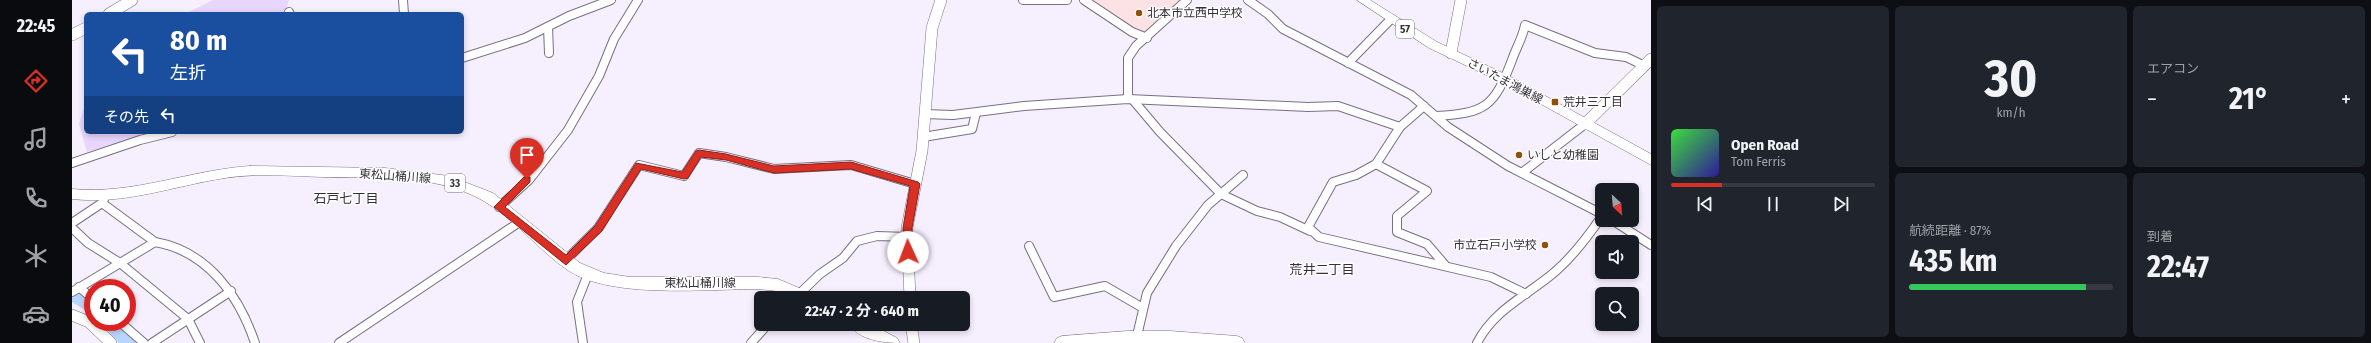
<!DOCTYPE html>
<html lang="ja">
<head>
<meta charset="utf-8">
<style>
	body { margin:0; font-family:"Fira Sans Condensed","Noto Sans JP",sans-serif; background:#20242c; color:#f1f3f6; height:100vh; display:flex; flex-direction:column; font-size:15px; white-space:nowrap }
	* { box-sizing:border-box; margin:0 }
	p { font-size:13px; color:#9ea1a6 }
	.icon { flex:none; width:22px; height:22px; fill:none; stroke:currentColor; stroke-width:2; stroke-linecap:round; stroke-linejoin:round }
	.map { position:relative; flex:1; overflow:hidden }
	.drawer { display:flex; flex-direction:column; gap:6px; padding:6px; background:#0d0f14; width:720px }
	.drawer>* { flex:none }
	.banner { position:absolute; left:12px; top:12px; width:380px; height:122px; border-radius:6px; box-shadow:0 2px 6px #0003; background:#1a4fa0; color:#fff; overflow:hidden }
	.needle { width:26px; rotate:154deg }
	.buttons { position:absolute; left:1523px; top:183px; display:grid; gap:8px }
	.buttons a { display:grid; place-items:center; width:44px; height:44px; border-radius:6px; background:#171b24; box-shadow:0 2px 6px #0003; font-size:20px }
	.speed { position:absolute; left:12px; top:279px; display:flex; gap:8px; font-size:20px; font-weight:700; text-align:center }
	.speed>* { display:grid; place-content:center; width:52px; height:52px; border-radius:50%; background:#171b24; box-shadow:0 2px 6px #0003; line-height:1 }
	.speed .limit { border:6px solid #d22; background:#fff; color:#111 }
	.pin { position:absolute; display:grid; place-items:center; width:34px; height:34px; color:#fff; margin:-41px -17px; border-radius:50% 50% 50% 0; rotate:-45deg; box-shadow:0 0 4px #0007 }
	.pin .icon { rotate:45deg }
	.me { position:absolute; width:44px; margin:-22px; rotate:358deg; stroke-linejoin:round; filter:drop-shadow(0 0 3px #0008) }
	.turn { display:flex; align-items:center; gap:14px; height:84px; padding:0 20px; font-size:18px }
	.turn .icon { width:52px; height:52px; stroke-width:2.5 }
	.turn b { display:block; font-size:28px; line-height:34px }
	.then { display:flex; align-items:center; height:38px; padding:0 20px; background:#0003; gap:8px; font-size:15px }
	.big { font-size:30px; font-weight:700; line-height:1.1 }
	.drawer .tile { flex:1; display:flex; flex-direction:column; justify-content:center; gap:6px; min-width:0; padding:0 14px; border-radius:6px; background:#20242c }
	.drawer .dial { align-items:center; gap:0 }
	.dial b { font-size:52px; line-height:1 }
	.song { display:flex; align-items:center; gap:12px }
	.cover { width:48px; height:48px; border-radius:6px; background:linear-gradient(135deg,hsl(120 70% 55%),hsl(250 70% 35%)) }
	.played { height:4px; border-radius:2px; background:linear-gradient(90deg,#d93025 25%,#363941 25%) }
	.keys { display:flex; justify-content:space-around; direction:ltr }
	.heat { display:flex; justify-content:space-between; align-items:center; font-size:22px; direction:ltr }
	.charge { height:6px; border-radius:3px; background:linear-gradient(90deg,#34c759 87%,#363941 0) }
	.drawer .tiles { flex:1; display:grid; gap:6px; grid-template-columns:repeat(3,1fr) }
	.tile:first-child { grid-row:span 2 }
	.trip { position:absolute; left:682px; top:291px; width:216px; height:40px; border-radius:6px; background:#171b24; box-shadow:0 2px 6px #0003; font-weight:700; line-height:40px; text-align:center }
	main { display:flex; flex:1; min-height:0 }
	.tabs { display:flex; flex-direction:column; width:72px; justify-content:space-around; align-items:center; background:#090b0e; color:#9ea1a6 }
	.tabs .icon { width:28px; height:28px }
	.tabs .current { color:#d93025 }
	.tabs b { font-size:18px; color:#f1f3f6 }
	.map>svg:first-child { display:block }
	.education { fill:#fce1e5 }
	.green { fill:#e9d6fc }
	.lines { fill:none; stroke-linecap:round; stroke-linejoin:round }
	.river { fill:#b8d6fd; fill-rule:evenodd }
	.street-casing { stroke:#796f84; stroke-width:10 }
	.secondary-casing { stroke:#796f84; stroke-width:12 }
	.primary-casing { stroke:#796f84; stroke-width:1 }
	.street { stroke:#fff; stroke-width:8 }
	.secondary { stroke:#fff; stroke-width:11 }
	.primary { fill:#fff; fill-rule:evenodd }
	.route { fill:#d93025; stroke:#8d1f18 }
	.poi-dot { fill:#8b5208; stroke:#fff; stroke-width:1.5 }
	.labels { text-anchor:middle; stroke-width:3; stroke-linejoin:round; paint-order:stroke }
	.shield { fill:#fff; stroke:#726f75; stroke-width:1 }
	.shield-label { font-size:11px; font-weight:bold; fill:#35313a }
	.poi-label { font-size:12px; fill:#35313a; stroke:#fff; text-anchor:start }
	.street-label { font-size:12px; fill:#35313a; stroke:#fff }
	.neighbourhood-label { font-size:13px; fill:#35313a; stroke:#fff }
</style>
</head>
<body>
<main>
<nav class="tabs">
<b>22:45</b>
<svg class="icon current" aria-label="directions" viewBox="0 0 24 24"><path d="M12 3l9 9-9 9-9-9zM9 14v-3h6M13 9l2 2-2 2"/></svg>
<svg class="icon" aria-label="music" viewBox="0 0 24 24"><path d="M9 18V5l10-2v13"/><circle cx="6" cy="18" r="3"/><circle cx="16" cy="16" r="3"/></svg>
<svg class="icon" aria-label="phone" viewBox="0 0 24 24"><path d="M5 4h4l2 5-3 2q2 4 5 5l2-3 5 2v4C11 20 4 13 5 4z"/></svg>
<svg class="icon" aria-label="climate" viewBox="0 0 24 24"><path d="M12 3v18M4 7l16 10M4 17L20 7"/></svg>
<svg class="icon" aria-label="car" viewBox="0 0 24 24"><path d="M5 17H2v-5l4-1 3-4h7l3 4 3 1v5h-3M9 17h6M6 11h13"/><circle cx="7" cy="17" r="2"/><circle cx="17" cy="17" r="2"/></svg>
</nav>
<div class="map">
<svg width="1579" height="343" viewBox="0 0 1579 343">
	<rect width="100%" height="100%" fill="#f6effe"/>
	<polygon class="education" points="1017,0 1111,0 1072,35"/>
	<g class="green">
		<polygon points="141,0 217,0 212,14 113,14"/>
		<polygon points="14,102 14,132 81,132 48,144 15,152 7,124"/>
	</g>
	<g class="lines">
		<g class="river">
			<polygon points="0,289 21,302 21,315 0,302"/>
			<polygon points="28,322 44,322 62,339 64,343 47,343"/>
		</g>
		<defs>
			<g id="street">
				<polyline points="331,0 332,14"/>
				<polyline points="951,0 995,0"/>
				<polyline points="1012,0 1060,32 1075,38"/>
				<polyline points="1176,0 1196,14 1211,29 1339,95 1376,127 1436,166 1530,214"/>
				<polyline points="217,12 218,14"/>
				<polyline points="476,27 477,53"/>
				<polyline points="390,58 453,38 497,16 539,0"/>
				<polyline points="1276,63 1319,19"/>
				<polyline points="1056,99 1056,58 1064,46 1115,0"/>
				<polyline points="1061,100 1088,132 1149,194 1185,211 1208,217 1238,231"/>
				<polyline points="1352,106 1328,127 1304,164 1284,175 1261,182 1236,227 1247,237 1419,277 1454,294"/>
				<polyline points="852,114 881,115 952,106 1056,99 1236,107 1266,106 1328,127"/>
				<path d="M1364,116C1414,113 1422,107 1440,60C1444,48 1451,37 1453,25L1523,53L1554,57L1573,66"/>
				<polyline points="851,137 900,129 904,113"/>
				<polyline points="0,163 68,140 100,132"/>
				<polyline points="1304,164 1355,191 1325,216 1325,232 1355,244 1373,265"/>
				<polyline points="1451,172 1513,124"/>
				<polyline points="33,197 30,203 83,242"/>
				<polyline points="427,207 457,180 496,130 527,76 542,39 566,0"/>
				<polyline points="1540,220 1579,245"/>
				<polyline points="0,223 30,203"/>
				<polyline points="0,228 16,243 48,263 116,319 128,343"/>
				<polyline points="957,246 982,297 1033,286 1071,308"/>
				<polyline points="494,260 526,228 567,165 612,176 627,153 654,157 702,169 779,165 843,184"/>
				<polyline points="7,287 21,299"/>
				<path d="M0,292L83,242C135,251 167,295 183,343"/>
				<polyline points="723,298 748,274 771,258 785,241 805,236 836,237"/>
				<polyline points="48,322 72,343"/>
				<polyline points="1065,336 1075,293 1104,246 1136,205 1171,175"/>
				<polyline points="80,343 159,291"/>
				<polyline points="267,343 446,223"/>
				<polyline points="511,343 505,302 516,274"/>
				<polyline points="679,343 696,324"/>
				<path d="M1405,343C1423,308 1457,295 1485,270C1503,254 1517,235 1530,216"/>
			</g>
			<g id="secondary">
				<polyline points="37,14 60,0"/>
				<polyline points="0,35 14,28"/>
				<polyline points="1379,53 1389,0"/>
				<polyline points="1513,124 1579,59"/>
				<polyline points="838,298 835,228 850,151 860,28 869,0"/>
				<polyline points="0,315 17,322 39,343"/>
				<polyline points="839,324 842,343"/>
			</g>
			<g id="primary">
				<polygon points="1285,0 1298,0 1365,42 1437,76 1579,154 1579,165 1429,82 1357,48"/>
				<path d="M178,166L313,168L377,176L421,193L508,263L532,273L558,277H686L706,279L741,294L743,298H721L705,291L686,289C634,289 541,299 497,271C467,251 442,218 410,200C394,191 374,185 356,182C321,176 286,178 251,177C218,176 186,173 153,178C101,186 53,205 0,199V189C61,195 118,170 178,166Z"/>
				<path d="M778,324H799L825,338L828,343C812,343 785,340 778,324Z"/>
				<polygon points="1056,331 1098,331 1165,336 1170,338 1173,343 982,343 985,338 990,336"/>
			</g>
		</defs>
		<use href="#street" class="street-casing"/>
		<use href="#secondary" class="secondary-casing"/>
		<use href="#primary" class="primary-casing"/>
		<use href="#street" class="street"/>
		<use href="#secondary" class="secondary"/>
		<use href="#primary" class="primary"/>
	</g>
	<polygon class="route" points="627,150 654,154 702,166 779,162 846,182 848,184 840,228 841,252 836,256 831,252 831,228 838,186 779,169 702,173 654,160 629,157 616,178 612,179 569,169 530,231 494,265 422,207 452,177 458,177 458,182 433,207 494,255 523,226 564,163 610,172 624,151"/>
	<g class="poi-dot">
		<circle cx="1067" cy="13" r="4"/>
		<rect x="1479" y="98" width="8" height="8" rx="2"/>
		<circle cx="1447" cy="155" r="4"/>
		<circle cx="1473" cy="245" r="4"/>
	</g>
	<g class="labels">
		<g class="shield">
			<rect x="1324" y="20" width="18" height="18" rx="3"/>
			<rect x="373" y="174" width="20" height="18" rx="3"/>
		</g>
		<g class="shield-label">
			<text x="1333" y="33">57</text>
			<text x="383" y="187">33</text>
		</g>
		<g class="poi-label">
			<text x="1075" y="17">北本市立西中学校</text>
			<text x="1491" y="106">荒井三丁目</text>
			<text x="1455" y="159">いしと幼稚園</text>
			<text x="1465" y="249" text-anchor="end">市立石戸小学校</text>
		</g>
		<g class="street-label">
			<text transform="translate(1433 81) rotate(28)" y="4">さいたま鴻巣線</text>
			<text transform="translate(323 176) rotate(4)" y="4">東松山桶川線</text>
			<text x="628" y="287">東松山桶川線</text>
		</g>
		<g class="neighbourhood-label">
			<text x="274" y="203">石戸七丁目</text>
			<text x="1250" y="274">荒井二丁目</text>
		</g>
	</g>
</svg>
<div class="buttons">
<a><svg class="needle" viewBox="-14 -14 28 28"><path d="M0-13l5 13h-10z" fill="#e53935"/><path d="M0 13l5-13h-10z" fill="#9ea1a6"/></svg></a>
<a><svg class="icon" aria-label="sound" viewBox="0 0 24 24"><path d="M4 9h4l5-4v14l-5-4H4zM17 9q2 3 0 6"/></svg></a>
<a><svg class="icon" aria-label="search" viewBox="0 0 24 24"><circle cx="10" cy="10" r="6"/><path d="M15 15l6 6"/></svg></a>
</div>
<div class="speed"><div class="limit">40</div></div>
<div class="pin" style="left:455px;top:179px;background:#d93025"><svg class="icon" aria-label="arrive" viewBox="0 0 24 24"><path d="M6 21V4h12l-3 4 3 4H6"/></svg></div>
<svg class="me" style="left:836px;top:252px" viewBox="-20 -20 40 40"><circle r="19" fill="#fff"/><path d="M0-13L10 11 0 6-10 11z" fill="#d93025"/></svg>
<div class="trip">22:47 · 2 分 · 640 m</div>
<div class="banner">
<div class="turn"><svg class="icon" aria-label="left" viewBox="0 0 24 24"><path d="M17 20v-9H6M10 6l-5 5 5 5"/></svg><div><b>80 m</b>左折</div></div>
<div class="then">その先<svg class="icon" aria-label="left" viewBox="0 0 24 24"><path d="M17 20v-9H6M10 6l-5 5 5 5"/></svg></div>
</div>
</div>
<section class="drawer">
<div class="tiles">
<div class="tile">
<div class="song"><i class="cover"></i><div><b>Open Road</b><p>Tom Ferris</p></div></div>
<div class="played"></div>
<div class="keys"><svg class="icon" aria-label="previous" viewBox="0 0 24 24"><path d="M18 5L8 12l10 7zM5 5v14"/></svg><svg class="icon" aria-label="pause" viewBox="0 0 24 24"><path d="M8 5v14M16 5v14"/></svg><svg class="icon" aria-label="next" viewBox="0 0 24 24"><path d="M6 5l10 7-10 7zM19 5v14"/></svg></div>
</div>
<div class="tile dial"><b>30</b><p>km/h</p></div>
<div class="tile"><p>エアコン</p>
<div class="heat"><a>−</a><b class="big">21°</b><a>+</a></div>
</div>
<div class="tile"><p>航続距離 · 87%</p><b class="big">435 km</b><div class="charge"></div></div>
<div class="tile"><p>到着</p><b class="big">22:47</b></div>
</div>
</section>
</main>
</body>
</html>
